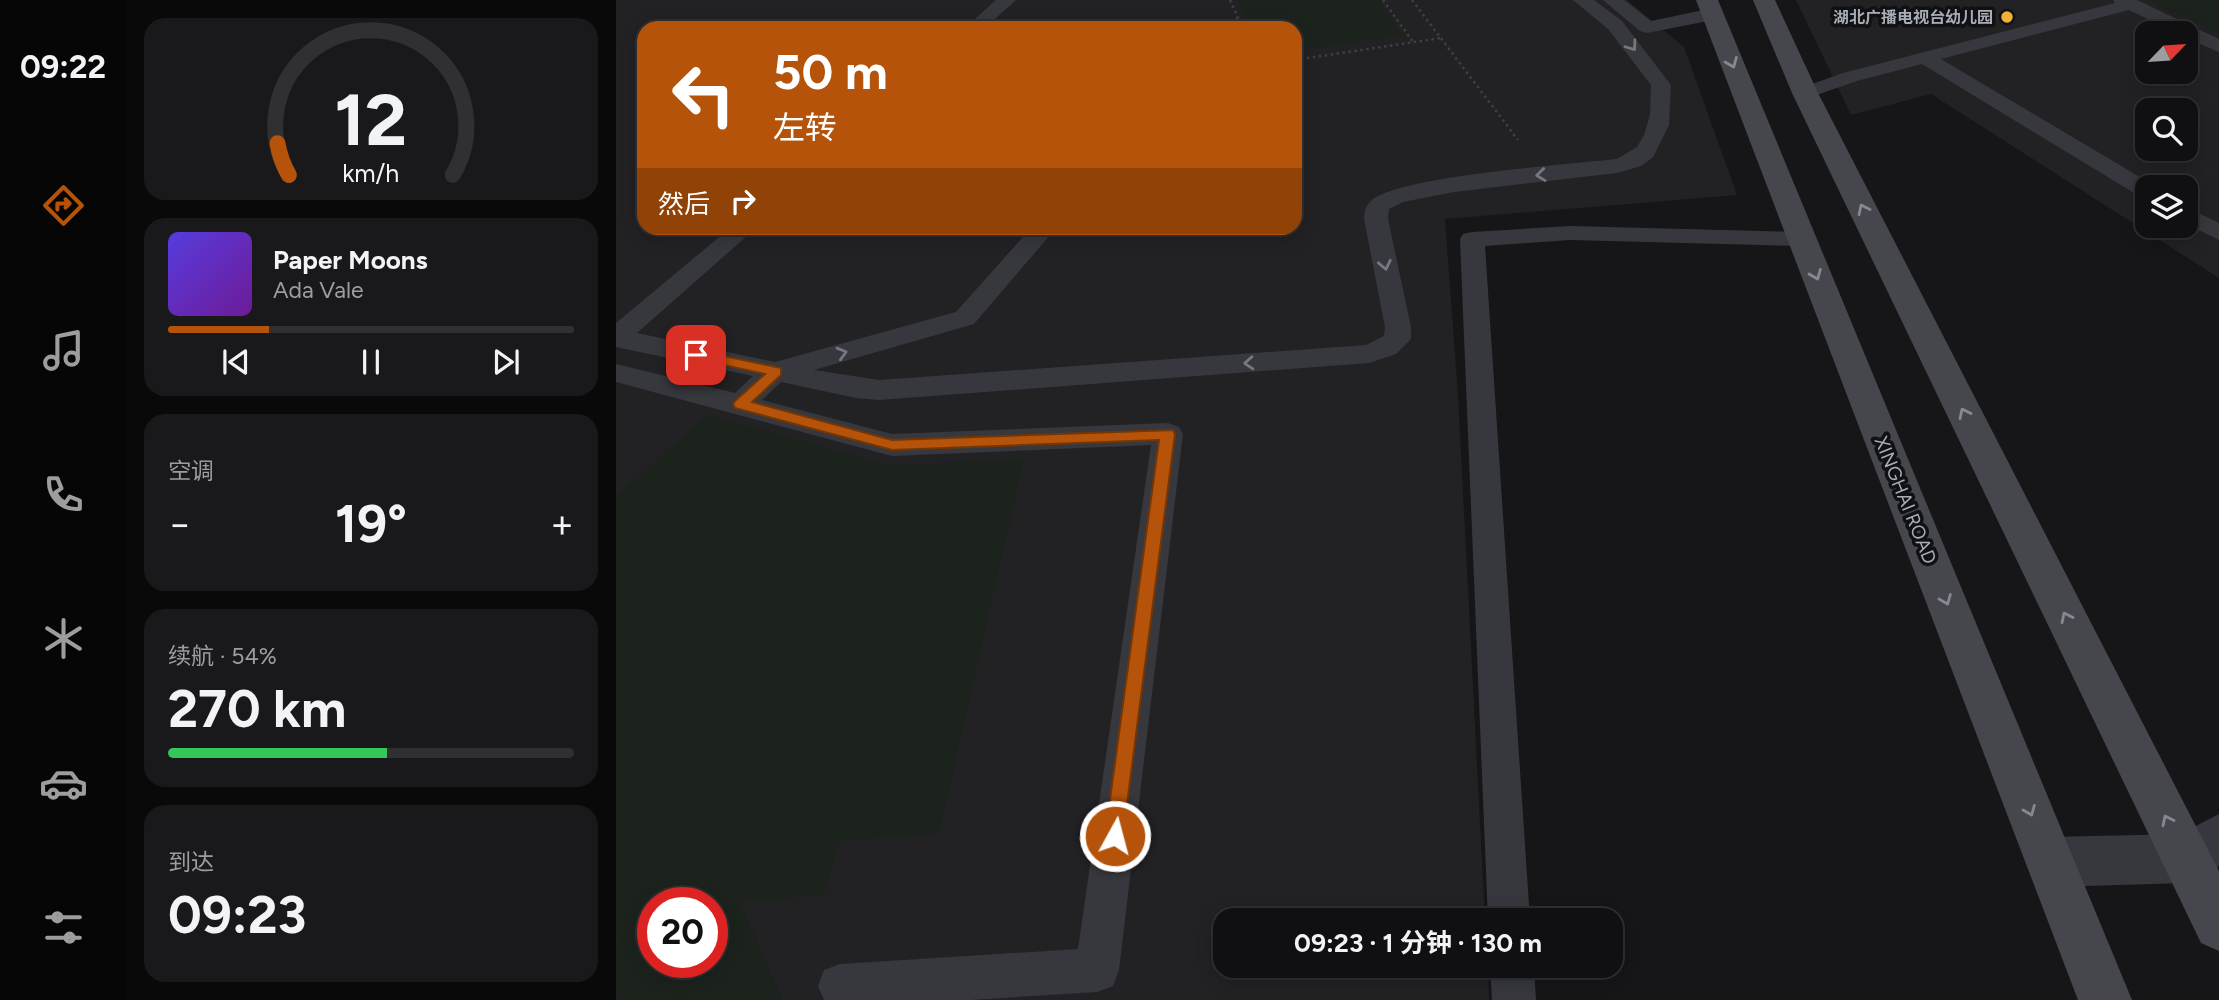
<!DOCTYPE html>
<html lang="zh">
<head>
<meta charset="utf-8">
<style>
	body { margin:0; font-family:Figtree,"Noto Sans SC",sans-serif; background:#19191b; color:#f1f3f6; height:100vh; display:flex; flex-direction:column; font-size:26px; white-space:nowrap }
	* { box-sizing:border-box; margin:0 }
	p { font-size:23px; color:#9c9d9f }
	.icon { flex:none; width:38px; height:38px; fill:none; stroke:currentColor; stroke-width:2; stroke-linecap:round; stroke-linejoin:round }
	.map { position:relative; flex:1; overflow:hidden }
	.details { display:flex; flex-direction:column; gap:18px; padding:18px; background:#09090a; width:490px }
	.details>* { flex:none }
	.banner { position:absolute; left:21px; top:21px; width:665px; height:214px; border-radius:21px; box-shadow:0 4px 18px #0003,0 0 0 2px #303032; background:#b45309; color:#fff; overflow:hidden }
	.needle { width:46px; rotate:65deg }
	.buttons { position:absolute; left:1519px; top:21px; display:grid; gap:14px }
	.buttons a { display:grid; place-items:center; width:63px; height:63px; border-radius:14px; background:#101012; box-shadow:0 4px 18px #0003,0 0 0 2px #303032; font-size:35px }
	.speed { position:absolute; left:21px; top:887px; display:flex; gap:14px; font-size:35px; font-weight:700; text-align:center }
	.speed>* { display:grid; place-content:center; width:91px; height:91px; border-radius:50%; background:#101012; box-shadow:0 4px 18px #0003,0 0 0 2px #303032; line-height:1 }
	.speed .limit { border:10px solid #d22; background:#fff; color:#111 }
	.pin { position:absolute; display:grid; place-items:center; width:60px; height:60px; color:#fff; margin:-30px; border-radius:14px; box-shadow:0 4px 10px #0006 }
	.me { position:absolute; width:77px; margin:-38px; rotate:7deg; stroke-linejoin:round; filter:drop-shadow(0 0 5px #0008) }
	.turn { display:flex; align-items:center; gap:24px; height:147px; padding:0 21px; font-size:32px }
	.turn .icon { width:91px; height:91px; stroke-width:2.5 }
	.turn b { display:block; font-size:49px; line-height:60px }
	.then { display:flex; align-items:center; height:66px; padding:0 21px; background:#0003; gap:14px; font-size:26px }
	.big { font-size:52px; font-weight:700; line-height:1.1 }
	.details .widget { flex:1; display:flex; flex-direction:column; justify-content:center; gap:10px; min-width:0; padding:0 24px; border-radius:21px; background:#19191b }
	.details .dial { align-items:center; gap:0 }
	.dial svg { height:182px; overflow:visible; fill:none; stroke:#303032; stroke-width:7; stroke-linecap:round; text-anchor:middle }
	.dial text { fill:#f1f3f6; stroke:none }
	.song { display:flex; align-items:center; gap:21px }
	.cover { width:84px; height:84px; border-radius:10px; background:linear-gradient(135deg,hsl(250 70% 55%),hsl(280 70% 35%)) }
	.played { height:7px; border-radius:4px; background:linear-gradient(90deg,#b45309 25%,#303032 25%) }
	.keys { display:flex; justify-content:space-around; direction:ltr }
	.heat { display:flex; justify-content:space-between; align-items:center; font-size:38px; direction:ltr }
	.charge { height:10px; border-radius:5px; background:linear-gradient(90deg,#34c759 54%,#303032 0) }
	.trip { position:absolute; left:597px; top:908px; width:410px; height:70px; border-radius:21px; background:#101012; box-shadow:0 4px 18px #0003,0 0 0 2px #303032; font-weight:700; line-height:70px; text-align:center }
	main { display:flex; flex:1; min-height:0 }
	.tab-bar { display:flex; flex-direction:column; width:126px; justify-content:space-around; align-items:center; background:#060607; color:#9c9d9f }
	.tab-bar .icon { width:49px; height:49px }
	.tab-bar .on { color:#b45309 }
	.tab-bar b { font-size:32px; color:#f1f3f6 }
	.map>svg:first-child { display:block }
	.built { fill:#222225; fill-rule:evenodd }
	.green { fill:#1c231d; fill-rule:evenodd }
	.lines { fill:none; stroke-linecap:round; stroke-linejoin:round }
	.path { stroke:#3d3f44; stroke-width:2.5; stroke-dasharray:2.5 3.5; stroke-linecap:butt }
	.lane { fill:#37383d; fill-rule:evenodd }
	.street { fill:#37383d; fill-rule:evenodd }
	.secondary { fill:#45474d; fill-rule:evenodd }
	.oneway { stroke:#757881 }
	.oneway2 { stroke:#858993 }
	.route { fill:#b45309; stroke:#753606; stroke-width:2 }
	.poi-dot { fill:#f2b134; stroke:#111113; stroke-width:2.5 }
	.labels { text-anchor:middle; stroke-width:7; stroke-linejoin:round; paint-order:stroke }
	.far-poi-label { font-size:16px; font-weight:bold; fill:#a8adb8; stroke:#111113; text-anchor:end }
	.street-label { font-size:19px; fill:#a8adb8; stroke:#111113 }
</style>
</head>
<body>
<main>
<nav class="tab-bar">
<b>09:22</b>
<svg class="icon on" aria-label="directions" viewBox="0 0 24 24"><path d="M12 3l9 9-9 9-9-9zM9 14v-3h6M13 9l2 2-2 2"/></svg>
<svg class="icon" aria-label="music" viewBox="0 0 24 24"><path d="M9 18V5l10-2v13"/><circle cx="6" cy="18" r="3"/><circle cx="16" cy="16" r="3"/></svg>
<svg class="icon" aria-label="phone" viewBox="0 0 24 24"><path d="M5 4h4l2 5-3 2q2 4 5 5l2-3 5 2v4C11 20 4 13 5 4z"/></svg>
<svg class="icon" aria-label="climate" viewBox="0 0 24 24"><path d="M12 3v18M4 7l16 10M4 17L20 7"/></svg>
<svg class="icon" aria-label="car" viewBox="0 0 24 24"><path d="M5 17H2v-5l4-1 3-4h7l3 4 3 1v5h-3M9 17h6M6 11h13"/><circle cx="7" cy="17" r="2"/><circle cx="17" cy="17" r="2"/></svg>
<svg class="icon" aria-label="filters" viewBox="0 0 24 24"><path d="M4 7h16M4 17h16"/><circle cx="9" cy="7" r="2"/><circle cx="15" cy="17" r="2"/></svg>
</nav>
<section class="details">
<div class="widget dial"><svg viewBox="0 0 100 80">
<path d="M14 69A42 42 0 1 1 86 69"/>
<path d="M14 69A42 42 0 0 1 9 55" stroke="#b45309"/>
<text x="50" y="56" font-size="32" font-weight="700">12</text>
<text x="50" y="72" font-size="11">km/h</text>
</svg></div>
<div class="widget">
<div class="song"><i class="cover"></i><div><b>Paper Moons</b><p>Ada Vale</p></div></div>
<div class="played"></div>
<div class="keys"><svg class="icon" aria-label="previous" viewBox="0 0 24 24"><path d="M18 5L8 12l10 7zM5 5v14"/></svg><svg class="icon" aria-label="pause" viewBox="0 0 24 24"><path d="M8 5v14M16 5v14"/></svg><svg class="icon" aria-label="next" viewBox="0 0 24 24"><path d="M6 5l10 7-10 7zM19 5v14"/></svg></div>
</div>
<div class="widget"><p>空调</p>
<div class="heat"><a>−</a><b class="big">19°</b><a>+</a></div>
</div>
<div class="widget"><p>续航 · 54%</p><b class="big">270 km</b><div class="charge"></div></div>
<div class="widget"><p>到达</p><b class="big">09:23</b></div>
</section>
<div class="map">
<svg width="1603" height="1000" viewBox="0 0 1603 1000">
	<rect width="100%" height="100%" fill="#161618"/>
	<g class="built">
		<path d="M0,0H1011L1068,47L1121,195L829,219L842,395L869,920H609V966H872L873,1000H166L123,902L0,695ZM28,28H679V228H28Z"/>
		<path d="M1180,0H1603V278L1315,94L1235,115ZM1531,33H1570V72H1531ZM1531,110H1570V149H1531ZM1531,187H1570V226H1531Z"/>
	</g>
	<g class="green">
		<polygon points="621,0 762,0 787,35 679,51 679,28 635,28"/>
		<polygon points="1531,0 1603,0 1603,34"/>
		<path d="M91,415L277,466L408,458L323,833L223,841L208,895L123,902L166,1000H0V497ZM37,903H96V962H37Z"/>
	</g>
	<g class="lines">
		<g class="path">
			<polyline points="614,0 627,28"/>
			<polyline points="767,0 797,42"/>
			<polyline points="796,0 902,140"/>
			<polyline points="612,28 622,17"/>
			<polyline points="679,60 825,38"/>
		</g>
		<g class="lane">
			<polygon points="380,0 400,0 369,28 349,28"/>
			<path d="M957,0H978L1006,21L1055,85L1053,125L1037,157L1025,166L1001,173L838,192L787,202L773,209L772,219L795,327V339L780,354L753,363L263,400L240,398L165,382L146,400L276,434L552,423L563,427L567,434L503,970L497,986L481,992L354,1000H208L202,986L208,970L224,964L462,949L535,445L276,456L0,382V364L119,393L137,376L0,347V323L114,228H140L21,333L159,362L340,312L415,228H440L358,324L198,370L263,380L750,345L768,336L769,327L748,219C748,212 750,205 756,200C784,176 956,164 1001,159L1021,147L1028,135L1034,115L1035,85L992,29Z"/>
			<polygon points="987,0 1008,0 1035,21 1097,8 1106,14 1097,20 1031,33 1024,31"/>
			<polygon points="1497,0 1521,0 1603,39 1603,52 1570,38 1570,33 1561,33 1513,10 1325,59 1539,186 1531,187 1531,198 1523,196 1306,64 1241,81 1189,99 1182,97 1179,93 1182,89 1227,73 1499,3"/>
			<polygon points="1570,207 1603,223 1603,240 1570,224"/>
			<polygon points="954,226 1186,232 1195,234 1198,239 1195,244 1186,246 954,240 869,246 914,920 872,920 844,239 847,234 856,232"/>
			<polygon points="874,966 918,966 920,1000 876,1000"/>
		</g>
		<polygon class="street" points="1603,814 1603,866 1570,883 1435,887 1417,879 1410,862 1417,845 1435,837 1564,834"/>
		<g class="secondary">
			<polygon points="1080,0 1102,0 1516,1000 1462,1000"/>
			<polygon points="1137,0 1159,0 1202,93 1603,871 1603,951 1585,943 1176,93"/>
		</g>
	</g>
	<defs><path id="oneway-chevron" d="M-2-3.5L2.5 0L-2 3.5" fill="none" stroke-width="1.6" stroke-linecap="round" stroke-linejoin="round" transform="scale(1.75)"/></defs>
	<g class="oneway">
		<use href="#oneway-chevron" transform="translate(1016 46) rotate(54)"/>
		<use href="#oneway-chevron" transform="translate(925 175) rotate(173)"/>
		<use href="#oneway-chevron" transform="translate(769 265) rotate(78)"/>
		<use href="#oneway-chevron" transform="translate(226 353) rotate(-16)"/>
		<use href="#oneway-chevron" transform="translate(633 363) rotate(176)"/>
	</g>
	<g class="oneway2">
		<use href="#oneway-chevron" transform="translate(1116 63) rotate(68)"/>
		<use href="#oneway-chevron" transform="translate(1247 209) rotate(-116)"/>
		<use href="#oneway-chevron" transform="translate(1200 275) rotate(68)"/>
		<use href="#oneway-chevron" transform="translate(1348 413) rotate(-116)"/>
		<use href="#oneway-chevron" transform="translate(1330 600) rotate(68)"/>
		<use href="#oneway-chevron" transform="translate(1450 617) rotate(-116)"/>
		<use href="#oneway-chevron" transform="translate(1414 811) rotate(68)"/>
		<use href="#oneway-chevron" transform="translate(1551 820) rotate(-116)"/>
	</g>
	<polygon class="route" points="80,350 165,368 165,375 136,402 276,440 557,430 559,434 506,843 499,846 492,843 489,836 543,440 276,450 119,408 117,404 119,401 149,374 75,358 75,351"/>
	<circle class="poi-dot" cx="1391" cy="17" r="7"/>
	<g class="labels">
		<g class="far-poi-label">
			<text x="1377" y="23">湖北广播电视台幼儿园</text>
		</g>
		<g class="street-label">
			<text transform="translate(1290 500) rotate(68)" y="7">XINGHAI ROAD</text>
		</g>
	</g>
</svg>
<div class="buttons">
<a><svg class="needle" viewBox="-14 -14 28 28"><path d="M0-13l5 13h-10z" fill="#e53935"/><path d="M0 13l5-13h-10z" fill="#9c9d9f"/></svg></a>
<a><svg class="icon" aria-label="search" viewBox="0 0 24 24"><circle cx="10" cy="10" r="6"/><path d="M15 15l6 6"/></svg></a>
<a><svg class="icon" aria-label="layers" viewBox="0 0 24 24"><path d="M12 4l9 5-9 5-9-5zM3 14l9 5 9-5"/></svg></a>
</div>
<div class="speed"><div class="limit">20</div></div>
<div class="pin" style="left:80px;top:355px;background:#d93025"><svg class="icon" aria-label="arrive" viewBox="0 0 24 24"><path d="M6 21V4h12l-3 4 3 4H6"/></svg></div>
<svg class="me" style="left:499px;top:836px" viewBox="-20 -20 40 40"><circle r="17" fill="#b45309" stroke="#fff" stroke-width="3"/><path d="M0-11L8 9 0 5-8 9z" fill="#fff"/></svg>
<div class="trip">09:23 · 1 分钟 · 130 m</div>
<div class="banner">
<div class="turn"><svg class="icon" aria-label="left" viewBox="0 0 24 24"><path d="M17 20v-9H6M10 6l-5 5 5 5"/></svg><div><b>50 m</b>左转</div></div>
<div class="then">然后<svg class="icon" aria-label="right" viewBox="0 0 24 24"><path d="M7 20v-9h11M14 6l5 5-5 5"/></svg></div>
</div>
</div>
</main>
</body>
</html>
